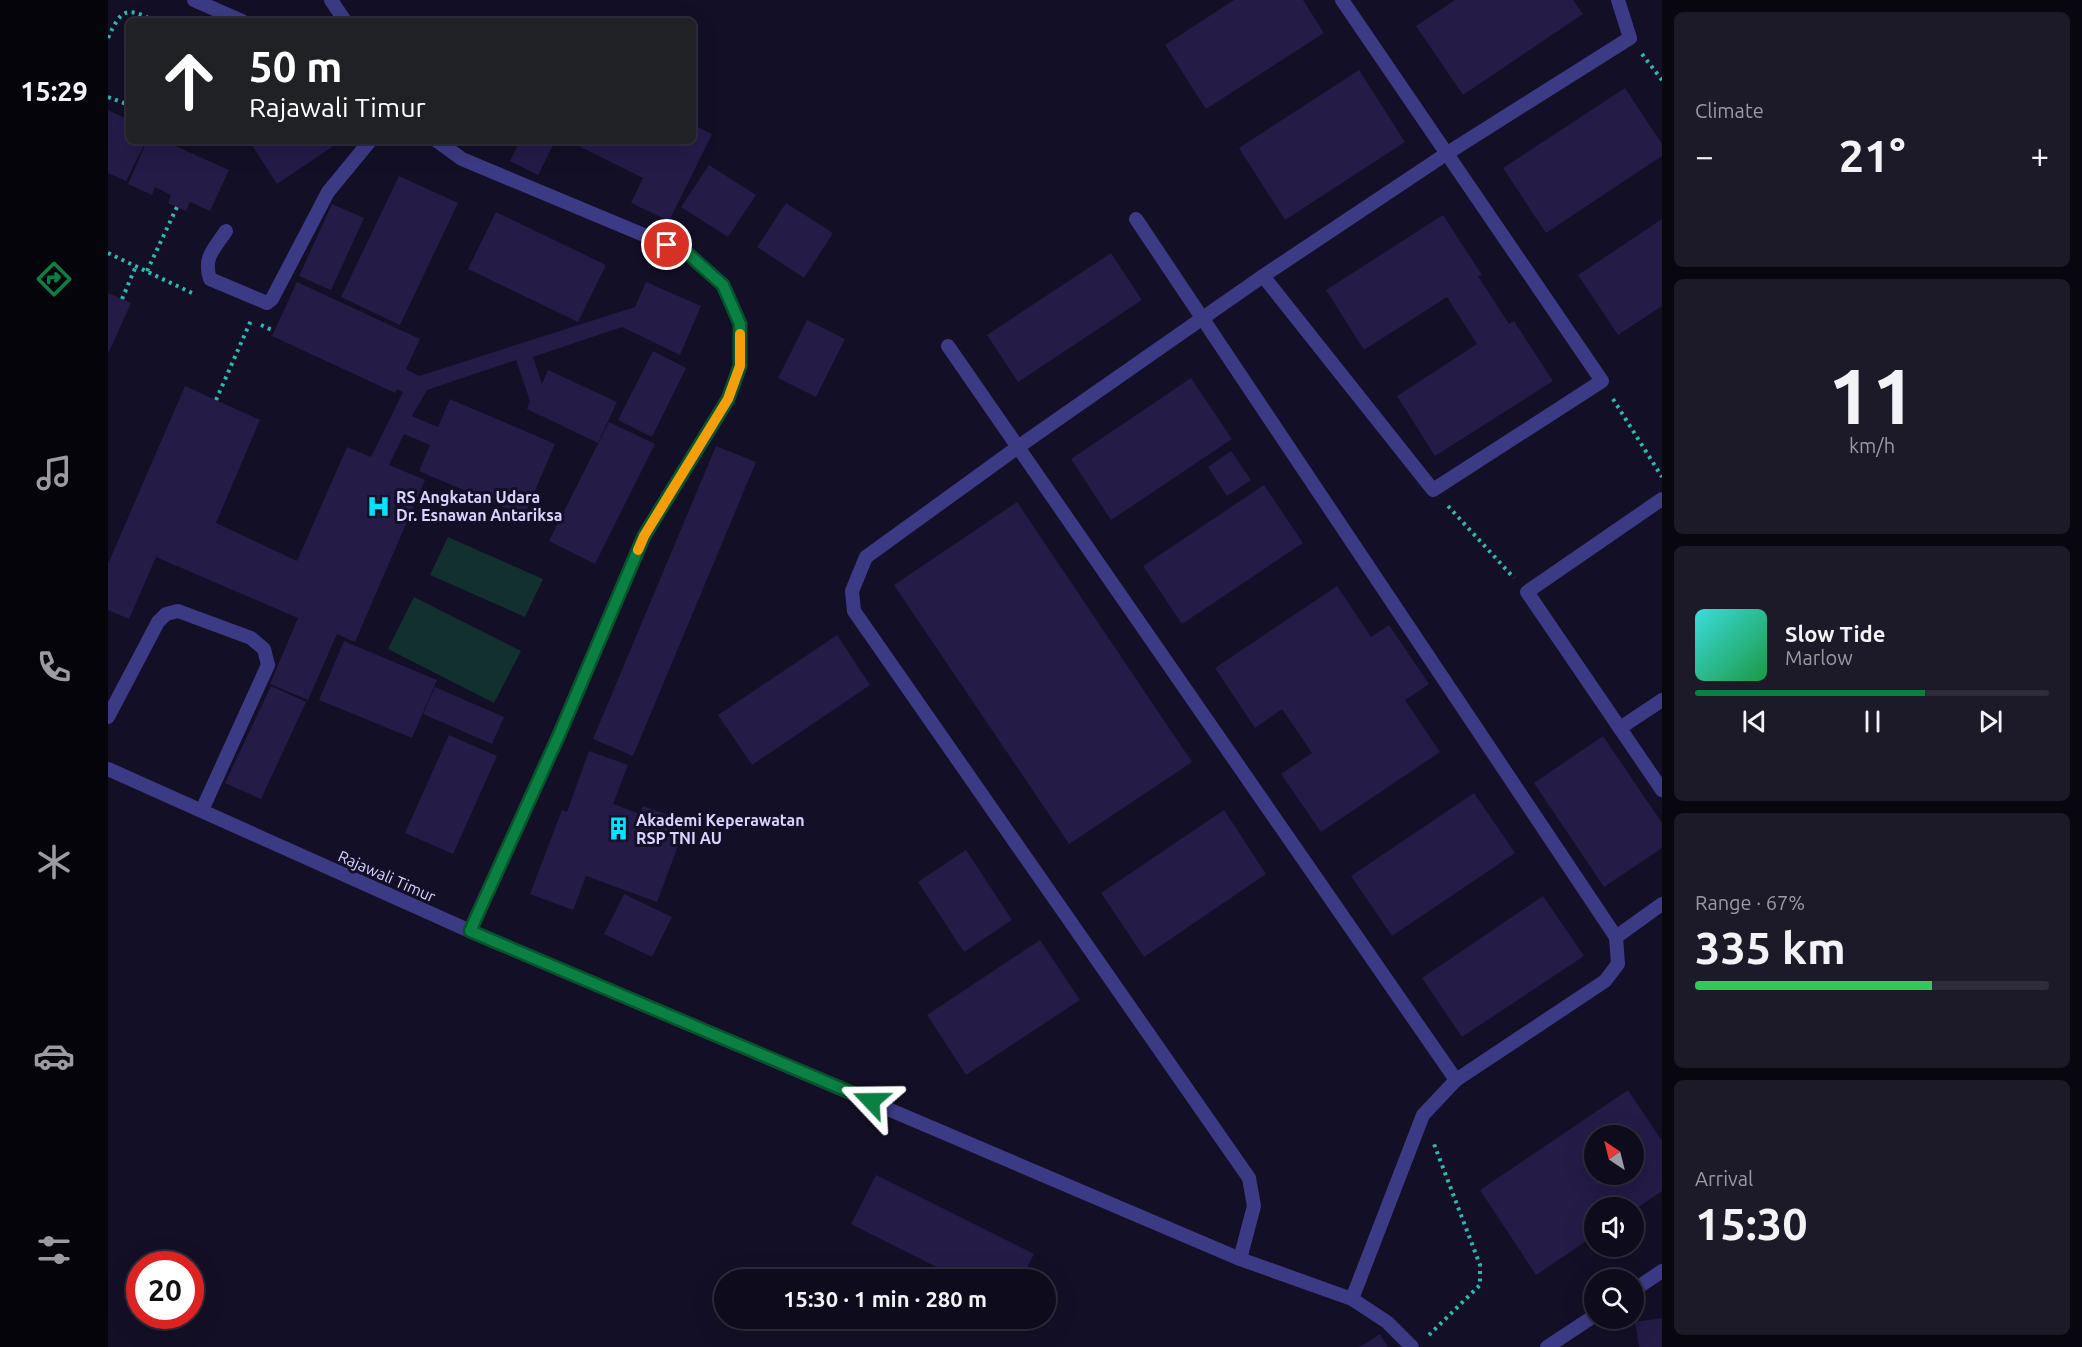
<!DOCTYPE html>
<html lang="en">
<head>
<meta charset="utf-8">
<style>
	body { margin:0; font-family:Ubuntu,sans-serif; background:#1c1929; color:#f1f3f6; height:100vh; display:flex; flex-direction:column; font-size:22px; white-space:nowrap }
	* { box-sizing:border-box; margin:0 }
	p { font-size:20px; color:#9b9ba3 }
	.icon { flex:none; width:33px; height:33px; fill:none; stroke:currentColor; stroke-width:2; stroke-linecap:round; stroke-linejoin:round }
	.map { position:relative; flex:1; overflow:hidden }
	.sheet { display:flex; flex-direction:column; gap:12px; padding:12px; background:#08060f; width:420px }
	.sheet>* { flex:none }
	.hud { position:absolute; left:18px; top:18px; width:570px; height:126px; border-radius:9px; box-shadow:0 6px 24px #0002,0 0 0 2px #2e2b3b; background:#202124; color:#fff; overflow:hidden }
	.needle { width:39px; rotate:325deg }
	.buttons { position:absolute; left:1476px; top:1125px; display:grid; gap:12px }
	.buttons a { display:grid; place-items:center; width:60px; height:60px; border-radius:50%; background:#0e0b1c; box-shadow:0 6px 24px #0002,0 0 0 2px #2e2b3b; font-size:30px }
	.speed { position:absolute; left:18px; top:1251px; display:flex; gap:12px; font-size:30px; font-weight:700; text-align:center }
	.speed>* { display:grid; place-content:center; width:78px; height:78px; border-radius:50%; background:#0e0b1c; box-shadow:0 6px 24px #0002,0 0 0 2px #2e2b3b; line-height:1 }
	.speed .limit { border:9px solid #d22; background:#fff; color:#111 }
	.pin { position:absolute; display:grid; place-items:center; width:51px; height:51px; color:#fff; margin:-26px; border:3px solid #fff; border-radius:50%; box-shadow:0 2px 6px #0007 }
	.me { position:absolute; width:66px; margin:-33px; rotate:293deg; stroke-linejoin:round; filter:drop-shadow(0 0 4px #0008) }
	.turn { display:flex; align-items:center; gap:21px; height:126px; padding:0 24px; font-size:27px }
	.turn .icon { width:78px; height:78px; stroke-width:2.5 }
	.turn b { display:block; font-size:42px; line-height:51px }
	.big { font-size:45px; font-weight:700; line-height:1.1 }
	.sheet .widget { flex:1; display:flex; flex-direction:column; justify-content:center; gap:9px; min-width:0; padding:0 21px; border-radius:9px; background:#1c1929 }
	.sheet .dial { align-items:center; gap:0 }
	.dial b { font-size:78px; line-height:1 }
	.song { display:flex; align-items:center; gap:18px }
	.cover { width:72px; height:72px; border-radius:9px; background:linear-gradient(135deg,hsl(180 70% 55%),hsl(140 70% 35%)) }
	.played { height:6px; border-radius:3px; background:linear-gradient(90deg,#0b8043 65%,#2e2b3b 65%) }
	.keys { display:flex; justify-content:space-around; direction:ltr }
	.heat { display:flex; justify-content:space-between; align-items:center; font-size:33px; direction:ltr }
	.charge { height:9px; border-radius:4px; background:linear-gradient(90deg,#34c759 67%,#2e2b3b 0) }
	.trip { position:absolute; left:606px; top:1269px; width:342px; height:60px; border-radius:30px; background:#0e0b1c; box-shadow:0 6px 24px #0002,0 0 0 2px #2e2b3b; font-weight:700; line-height:60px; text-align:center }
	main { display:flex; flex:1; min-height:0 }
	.dock { display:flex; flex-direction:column; width:108px; justify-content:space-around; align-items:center; background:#06040b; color:#9b9ba3 }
	.dock .icon { width:42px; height:42px }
	.dock .on { color:#0b8043 }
	.dock b { font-size:27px; color:#f1f3f6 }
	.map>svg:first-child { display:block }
	.green { fill:#12302f }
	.building { fill:#241b47; fill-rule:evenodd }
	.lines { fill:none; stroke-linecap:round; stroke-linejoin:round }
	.path { stroke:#2fb8b0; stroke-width:4; stroke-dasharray:3 4.5; stroke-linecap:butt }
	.lane { stroke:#3d3a85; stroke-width:14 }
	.route-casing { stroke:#07532c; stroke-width:15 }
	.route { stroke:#0b8043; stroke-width:10 }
	.slow { stroke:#f59e0b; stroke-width:10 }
	.labels { text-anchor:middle; stroke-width:6; stroke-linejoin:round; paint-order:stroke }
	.poi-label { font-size:16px; font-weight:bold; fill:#d9d4ff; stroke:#130f26; text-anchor:start }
	.street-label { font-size:16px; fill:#d9d4ff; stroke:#130f26 }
</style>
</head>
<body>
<main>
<nav class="dock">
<b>15:29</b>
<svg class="icon on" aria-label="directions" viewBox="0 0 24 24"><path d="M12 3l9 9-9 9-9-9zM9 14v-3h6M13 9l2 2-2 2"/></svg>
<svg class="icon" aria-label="music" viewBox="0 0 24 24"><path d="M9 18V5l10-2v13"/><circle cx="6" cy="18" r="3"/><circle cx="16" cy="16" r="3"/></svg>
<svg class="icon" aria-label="phone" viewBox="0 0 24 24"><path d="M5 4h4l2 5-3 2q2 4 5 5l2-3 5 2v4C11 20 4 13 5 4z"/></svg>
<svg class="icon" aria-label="climate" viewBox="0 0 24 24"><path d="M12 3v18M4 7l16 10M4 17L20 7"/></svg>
<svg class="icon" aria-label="car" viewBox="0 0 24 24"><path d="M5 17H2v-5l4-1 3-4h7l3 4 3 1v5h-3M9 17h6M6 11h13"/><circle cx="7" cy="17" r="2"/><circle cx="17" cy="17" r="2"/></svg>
<svg class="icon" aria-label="filters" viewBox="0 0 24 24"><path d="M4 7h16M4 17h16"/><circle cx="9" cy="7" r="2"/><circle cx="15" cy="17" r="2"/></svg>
</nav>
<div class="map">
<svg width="1554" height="1347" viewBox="0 0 1554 1347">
	<rect width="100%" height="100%" fill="#130f26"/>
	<g class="green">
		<polygon points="340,537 435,579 417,617 322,575"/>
		<polygon points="306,597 413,651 386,703 280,649"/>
	</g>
	<g class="building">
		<polygon points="1126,0 1195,0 1216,33 1098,109 1057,45"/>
		<polygon points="1347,0 1465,0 1475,14 1355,95 1308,26"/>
		<polygon points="1251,70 1297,142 1177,220 1131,148"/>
		<polygon points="1517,88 1554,144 1554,156 1438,233 1395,168"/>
		<polygon points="0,110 21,120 21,141 38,141 18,181 0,173"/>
		<polygon points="585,125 604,134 561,221 523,203 535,178 461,141 585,141"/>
		<polygon points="39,141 56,141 121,170 102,211 82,202 78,211 60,203 63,195 47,187 44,195 20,184"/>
		<polygon points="141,141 233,141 169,184"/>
		<polygon points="412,141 447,141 430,175 402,161"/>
		<polygon points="601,165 648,195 620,237 573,207"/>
		<polygon points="291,176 350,203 292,325 233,297"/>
		<polygon points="678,203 725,233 696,278 649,247"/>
		<polygon points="224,204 256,218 223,290 191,276"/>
		<polygon points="388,212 498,265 470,322 360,269"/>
		<polygon points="1335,215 1374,275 1370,276 1401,324 1406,321 1445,381 1327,456 1289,396 1369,344 1339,297 1256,350 1218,290"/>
		<polygon points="1554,219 1554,306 1510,335 1470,275"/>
		<polygon points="1003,253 1034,300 910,382 879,335"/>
		<polygon points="189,282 312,339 298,369 311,376 527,307 538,282 593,306 572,355 514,327 425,357 434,384 440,370 509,402 490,443 419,409 422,401 408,360 319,390 304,416 330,427 342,399 447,444 416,516 311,471 322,445 296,434 281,465 317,480 247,642 229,634 200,700 162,684 190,618 48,557 21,619 0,610 0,564 77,386 152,420 108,523 189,561 239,447 263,457 295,392 289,389 287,393 164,336"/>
		<polygon points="0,293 23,303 0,354"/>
		<polygon points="699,320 737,339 708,397 670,378"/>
		<polygon points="545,351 578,368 544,437 510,420"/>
		<polygon points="1083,378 1124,439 1003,520 963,459"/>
		<polygon points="501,422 547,444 487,564 441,541"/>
		<polygon points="608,446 648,462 525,756 485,739"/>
		<polygon points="1123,451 1143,480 1119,496 1100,467"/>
		<polygon points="1156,485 1195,543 1074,624 1035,566"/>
		<polygon points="909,502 1084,762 961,844 786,585"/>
		<polygon points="1229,586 1263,637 1281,625 1321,684 1297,700 1332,752 1213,832 1173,774 1204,753 1174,709 1147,728 1107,668"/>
		<polygon points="729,635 762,685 644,765 610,715"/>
		<polygon points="236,641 329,680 304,738 211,700"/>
		<polygon points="163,686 198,702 153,799 117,783"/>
		<polygon points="327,687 396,717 384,744 315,714"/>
		<polygon points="341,735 389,756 345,854 297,833"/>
		<polygon points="1495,736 1554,823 1554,848 1496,887 1426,783"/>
		<polygon points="481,751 520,765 505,804 532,814 535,806 573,820 570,828 576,830 549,902 478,876 465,910 422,894 454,810 459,812"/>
		<polygon points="1366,793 1407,853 1284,936 1243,876"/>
		<polygon points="1116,810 1158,874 1036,957 993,893"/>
		<polygon points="858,850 904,920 856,952 810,882"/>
		<polygon points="516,894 564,917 544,957 496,934"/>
		<polygon points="1435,896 1476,956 1354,1037 1314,978"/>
		<polygon points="932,940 972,1000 858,1075 819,1015"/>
		<path d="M1520,1090L1554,1141V1191L1526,1210V1208H1486V1236L1428,1275L1372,1190ZM1486,1136H1526V1174H1486Z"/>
		<polygon points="768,1175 926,1254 913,1280 854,1280 743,1224"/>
		<polygon points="1554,1318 1554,1347 1531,1347 1527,1322"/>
		<polygon points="1272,1334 1280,1347 1251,1347 1257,1344"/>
	</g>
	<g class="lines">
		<g class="path">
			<path d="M0,38C13,9 18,6 46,21"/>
			<polyline points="1534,54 1554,80"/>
			<polyline points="0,97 21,105"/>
			<polyline points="0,253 86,294"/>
			<polyline points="39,271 69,207"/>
			<polyline points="14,299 28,266"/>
			<polyline points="153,325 166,331"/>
			<polyline points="1505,399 1554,477"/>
			<polyline points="108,400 144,318"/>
			<polyline points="1340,506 1406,578"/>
			<polyline points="1321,1335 1372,1285 1372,1265 1326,1144"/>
		</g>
		<g class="lane">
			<polyline points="86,0 134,21"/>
			<polyline points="223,0 237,21"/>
			<polyline points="329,141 354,159 579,253 615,285 632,324 632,366 620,399 536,536 451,735 362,931"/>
			<polyline points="1028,219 1508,937 1510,964 1497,981 1348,1080 1315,1115 1244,1299"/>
			<path d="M118,231C106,249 95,257 102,279L159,303L164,299L220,192L262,141"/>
			<polyline points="1155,276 1325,490 1494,381 1234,0"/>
			<polyline points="840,346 1348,1080"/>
			<polyline points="1554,499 1419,592 1554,790"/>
			<polyline points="0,717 50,622 58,614 70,611 143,638 156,649 160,665 94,810"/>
			<polyline points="1512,728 1554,700"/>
			<polyline points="0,769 362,931 1132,1259 1244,1299 1279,1322 1304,1347"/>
			<polyline points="1508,937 1554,904"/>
			<polyline points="1132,1259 1146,1206 1141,1178 746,611 744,591 758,557 910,447 1155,276 1338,154 1522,38 1510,0"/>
			<polyline points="1526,1290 1554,1271"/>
			<polyline points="1439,1347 1486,1316"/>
		</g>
	</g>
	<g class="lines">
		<defs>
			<polyline id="route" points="559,245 579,253 615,285 632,324 632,366 620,399 536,536 451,735 362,931 763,1101"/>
		</defs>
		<use href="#route" class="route-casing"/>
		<use href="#route" class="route"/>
		<polyline class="slow" points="530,550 536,536 620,399 632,366 632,334"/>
	</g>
	<defs>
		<symbol id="hospital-bare" viewBox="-9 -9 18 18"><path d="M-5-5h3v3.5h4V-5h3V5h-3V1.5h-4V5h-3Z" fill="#00e5ff" stroke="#130f26" stroke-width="2.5" paint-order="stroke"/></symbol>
		<symbol id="building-bare" viewBox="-9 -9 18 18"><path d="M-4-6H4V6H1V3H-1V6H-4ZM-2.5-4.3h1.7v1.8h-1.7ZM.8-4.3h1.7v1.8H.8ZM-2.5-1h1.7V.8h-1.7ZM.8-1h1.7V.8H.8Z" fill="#00e5ff" stroke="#130f26" stroke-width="2.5" paint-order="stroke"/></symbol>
	</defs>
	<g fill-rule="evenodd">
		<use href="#hospital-bare" x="254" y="490" width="33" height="33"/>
		<use href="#building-bare" x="494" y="812" width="33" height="33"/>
	</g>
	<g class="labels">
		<g class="poi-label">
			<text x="288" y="503">RS Angkatan Udara<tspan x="288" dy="18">Dr. Esnawan Antariksa</tspan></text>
			<text x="528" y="826">Akademi Keperawatan<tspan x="528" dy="18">RSP TNI AU</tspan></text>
		</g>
		<g class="street-label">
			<text transform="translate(279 876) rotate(24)" y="6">Rajawali Timur</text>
		</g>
	</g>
</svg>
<div class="buttons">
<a><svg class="needle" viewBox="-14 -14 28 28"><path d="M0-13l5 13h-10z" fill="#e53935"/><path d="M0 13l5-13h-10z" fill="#9b9ba3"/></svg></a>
<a><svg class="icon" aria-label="sound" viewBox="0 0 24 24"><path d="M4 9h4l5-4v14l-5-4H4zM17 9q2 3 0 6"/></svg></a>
<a><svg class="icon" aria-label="search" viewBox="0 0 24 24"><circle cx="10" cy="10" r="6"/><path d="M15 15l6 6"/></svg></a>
</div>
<div class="speed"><div class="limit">20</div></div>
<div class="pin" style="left:559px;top:245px;background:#d93025"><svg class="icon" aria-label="arrive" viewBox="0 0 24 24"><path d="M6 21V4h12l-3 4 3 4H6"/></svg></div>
<svg class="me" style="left:763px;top:1101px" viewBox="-20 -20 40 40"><path d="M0-17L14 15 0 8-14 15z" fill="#0b8043" stroke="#fff" stroke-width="4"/></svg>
<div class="trip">15:30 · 1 min · 280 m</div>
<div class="hud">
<div class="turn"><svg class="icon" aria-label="ahead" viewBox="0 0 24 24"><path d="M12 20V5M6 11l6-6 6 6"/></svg><div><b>50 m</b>Rajawali Timur</div></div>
</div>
</div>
<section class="sheet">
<div class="widget"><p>Climate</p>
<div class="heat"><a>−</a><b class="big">21°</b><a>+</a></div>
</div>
<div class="widget dial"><b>11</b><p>km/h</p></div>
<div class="widget">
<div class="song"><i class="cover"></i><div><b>Slow Tide</b><p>Marlow</p></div></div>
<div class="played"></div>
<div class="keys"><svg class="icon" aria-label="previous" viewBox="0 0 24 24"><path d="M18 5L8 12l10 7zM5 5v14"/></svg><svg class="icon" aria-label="pause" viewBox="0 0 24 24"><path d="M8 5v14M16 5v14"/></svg><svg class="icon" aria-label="next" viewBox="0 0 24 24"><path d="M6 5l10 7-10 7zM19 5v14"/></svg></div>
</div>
<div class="widget"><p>Range · 67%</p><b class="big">335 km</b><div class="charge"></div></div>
<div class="widget"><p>Arrival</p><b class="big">15:30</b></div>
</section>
</main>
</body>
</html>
